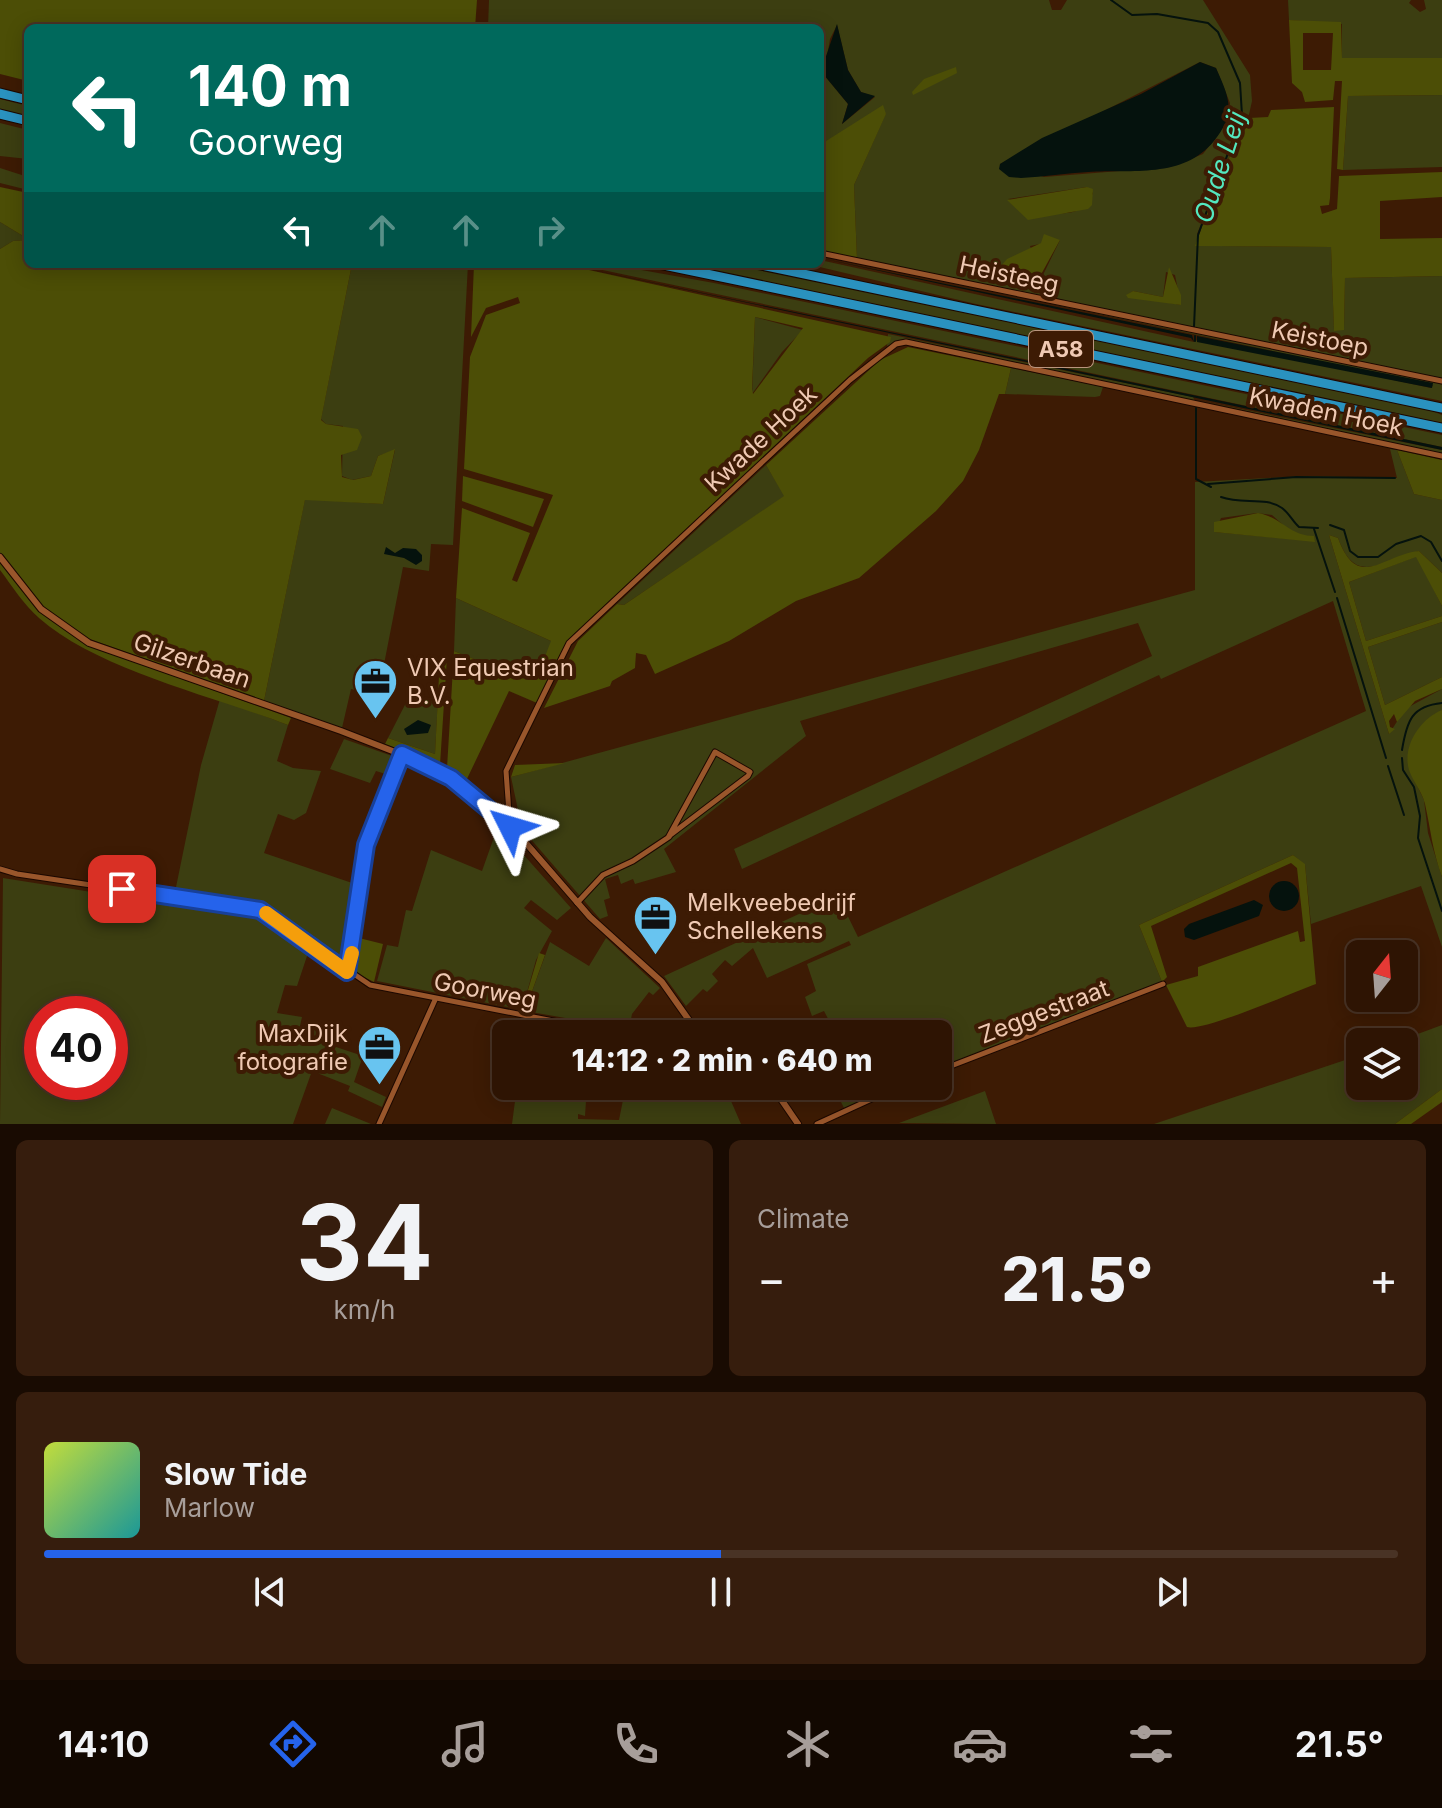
<!DOCTYPE html>
<html lang="en">
<head>
<meta charset="utf-8">
<style>
	body { margin:0; font-family:Inter,sans-serif; background:#361d0d; color:#f1f3f6; height:100vh; display:flex; flex-direction:column; font-size:30px; white-space:nowrap }
	* { box-sizing:border-box; margin:0 }
	p { font-size:26px; color:#a79e9a }
	.icon { flex:none; width:44px; height:44px; fill:none; stroke:currentColor; stroke-width:2; stroke-linecap:round; stroke-linejoin:round }
	.map { position:relative; height:1124px; overflow:hidden }
	.side { display:flex; flex-direction:column; gap:16px; padding:16px; background:#190b02; flex:1 }
	.side>* { flex:none }
	.banner { position:absolute; left:24px; top:24px; width:800px; height:244px; border-radius:12px; box-shadow:0 4px 20px #0003,0 0 0 2px #493325; background:#00695c; color:#fff; overflow:hidden }
	.needle { width:52px; rotate:17deg }
	.fabs { position:absolute; left:1346px; top:940px; display:grid; gap:16px }
	.fabs a { display:grid; place-items:center; width:72px; height:72px; border-radius:12px; background:#2e1403; box-shadow:0 4px 20px #0003,0 0 0 2px #493325; font-size:40px }
	.speed { position:absolute; left:24px; top:996px; display:flex; gap:16px; font-size:40px; font-weight:700; text-align:center }
	.speed>* { display:grid; place-content:center; width:104px; height:104px; border-radius:50%; background:#2e1403; box-shadow:0 4px 20px #0003,0 0 0 2px #493325; line-height:1 }
	.speed .limit { border:12px solid #d22; background:#fff; color:#111 }
	.pin { position:absolute; display:grid; place-items:center; width:68px; height:68px; color:#fff; margin:-34px; border-radius:16px; box-shadow:0 4px 12px #0006 }
	.me { position:absolute; width:88px; margin:-44px; rotate:310deg; stroke-linejoin:round; filter:drop-shadow(0 0 6px #0008) }
	.turn { display:flex; align-items:center; gap:28px; height:168px; padding:0 32px; font-size:36px }
	.turn .icon { width:104px; height:104px; stroke-width:2.5 }
	.turn b { display:block; font-size:56px; line-height:68px }
	.lanes { display:flex; align-items:center; height:76px; padding:0 32px; background:#0003; justify-content:center; gap:40px; direction:ltr }
	.lanes .off { opacity:.35 }
	.big { font-size:60px; font-weight:800; line-height:1.1 }
	.side .widget { flex:1; display:flex; flex-direction:column; justify-content:center; gap:12px; min-width:0; padding:0 28px; border-radius:12px; background:#361d0d }
	.side .dial { align-items:center; gap:0 }
	.dial b { font-size:104px; line-height:1 }
	.song { display:flex; align-items:center; gap:24px }
	.cover { width:96px; height:96px; border-radius:12px; background:linear-gradient(135deg,hsl(70 70% 55%),hsl(180 70% 35%)) }
	.played { height:8px; border-radius:4px; background:linear-gradient(90deg,#2563eb 50%,#493325 50%) }
	.keys { display:flex; justify-content:space-around; direction:ltr }
	.heat { display:flex; justify-content:space-between; align-items:center; font-size:44px; direction:ltr }
	.side .tiles { flex:1; display:grid; gap:16px; grid-template-columns:1fr 1fr }
	.widget:last-child { grid-column:span 2 }
	.trip { position:absolute; left:492px; top:1020px; width:460px; height:80px; border-radius:12px; background:#2e1403; box-shadow:0 4px 20px #0003,0 0 0 2px #493325; font-weight:800; line-height:80px; text-align:center }
	.menu { display:flex; height:128px; justify-content:space-around; align-items:center; background:#120801; color:#a79e9a }
	.menu .icon { width:56px; height:56px }
	.menu .current { color:#2563eb }
	.menu b { font-size:36px; color:#f1f3f6 }
	.map>svg:first-child { display:block }
	.green { fill:#3c3e11; fill-rule:evenodd }
	.forest { fill:#4c4e06; fill-rule:evenodd }
	.water { fill:#05120d }
	.lines { fill:none; stroke-linecap:round; stroke-linejoin:round }
	.stream { stroke:#05120d; stroke-width:2 }
	.minor-casing { stroke:#1c0800; stroke-width:7 }
	.tertiary-casing { stroke:#1c0800; stroke-width:8 }
	.motorway-casing { stroke:#1c0800; stroke-width:11 }
	.minor { stroke:#99562b; stroke-width:5 }
	.tertiary { stroke:#99562b; stroke-width:6 }
	.motorway { stroke:#2a92bf; stroke-width:9 }
	.route-casing { stroke:#184099; stroke-width:20 }
	.route { stroke:#2563eb; stroke-width:14 }
	.slow { stroke:#f59e0b; stroke-width:14 }
	.labels { text-anchor:middle; stroke-width:8; stroke-linejoin:round; paint-order:stroke }
	.shield { fill:#3d1b04; stroke:#ba957e; stroke-width:2 }
	.shield-label { font-size:22px; font-weight:bold; fill:#efc9b3 }
	.street-label { font-size:24px; fill:#efc9b3; stroke:#3d1b04 }
	.poi-label { font-size:24px; fill:#efc9b3; stroke:#3d1b04; text-anchor:start }
	.water-label { font-size:26px; font-style:italic; fill:#53e8bf; stroke:#3d1b04 }
</style>
</head>
<body>
<div class="map">
<svg width="1442" height="1124" viewBox="0 0 1442 1124">
	<rect width="100%" height="100%" fill="#3d1b04"/>
	<g class="green">
		<path d="M489,0H1049L1052,10H1061L1067,0H1203L1250,75L1252,101L1248,119L1222,172L1197,234L1218,246L1331,247L1334,330L1344,328L1345,278L1442,276V378L1335,359L857,259L854,185L886,113L823,143L820,214V28H488ZM837,25L848,70L861,92L875,97L842,124L848,104L824,75L830,39ZM1200,62L1216,68L1230,103L1228,121L1203,154L1170,167L1044,177L1000,164ZM1087,187L1093,193C1079,229 1033,208 1008,199ZM1060,240L1043,275L1030,246ZM1166,272L1175,275L1181,305L1127,295L1133,291L1163,297Z"/>
		<polygon points="1288,0 1411,0 1409,3 1420,12 1426,9 1424,0 1442,0 1442,58 1342,58 1342,24 1289,20"/>
		<polygon points="1442,95 1442,167 1343,170 1348,96"/>
		<polygon points="0,99 28,106 28,117 0,110"/>
		<polygon points="0,123 28,130 28,159 0,156"/>
		<polygon points="0,168 28,177 28,190 0,183"/>
		<polygon points="0,222 28,239 28,240 13,241 0,249"/>
		<polygon points="820,255 1442,383 1442,401 976,304 807,264 820,264 820,260 1194,342 1199,339 1431,388 1433,385"/>
		<polygon points="352,264 468,264 453,545 431,544 429,571 403,567 378,695 351,689 342,728 264,701 305,499 383,504 395,450 378,456 371,476 352,480 342,476 343,426 326,424 321,419"/>
		<polygon points="574,264 608,264 714,283 1442,435 1442,447"/>
		<polygon points="681,264 734,264 1432,411 1442,415 1442,423"/>
		<polygon points="755,317 803,330 782,352 752,394"/>
		<polygon points="888,334 1193,397 1195,401 904,340 887,346"/>
		<polygon points="1011,368 1103,387 1100,396 1095,397 1005,394"/>
		<polygon points="1197,400 1442,450 1442,454"/>
		<path d="M1390,449L1397,450L1414,494L1442,500V573L1419,551C1382,560 1356,588 1338,538L1329,535L1389,734L1405,709L1442,689V710L1413,777L1424,800L1428,833L1442,877V947L1421,886L1311,924L1305,865L1293,855L1139,925L1162,982L938,1068V1034H883L880,1020L846,1034H836L824,1011L812,1016L805,997L816,991L807,964L851,945L849,941L767,978L753,948L732,966L725,960L712,974L718,981L707,992L703,989L686,1006L664,976L838,896L858,937L1366,711L1333,601L1161,679L1159,675L742,869L734,849L1152,656L1138,623L800,721L806,736L664,849L676,872L635,884L633,879L621,884L618,875L605,879L610,898L604,900L608,916L600,919L522,829L511,777L1195,590V482L1305,476L1397,478ZM1257,513L1272,515L1293,534L1315,541L1215,532L1221,518Z"/>
		<polygon points="766,465 785,496 624,605 617,604"/>
		<polygon points="1417,556 1442,606 1442,616 1366,641 1349,582"/>
		<polygon points="456,598 551,641 554,667 551,674 527,680 454,651"/>
		<polygon points="1442,622 1442,677 1385,705 1368,647"/>
		<polygon points="409,697 438,699 435,754 388,738"/>
		<polygon points="220,699 288,725 277,761 293,768 321,771 306,813 294,820 278,814 264,853 358,885 346,960 265,907 175,892 201,765"/>
		<polygon points="344,739 395,757 392,776 376,771 370,783 330,769"/>
		<polygon points="498,826 571,908 557,920 531,900 524,908 552,931 536,960 522,1010 377,981 387,945 398,947 406,910 412,911 431,850 482,871"/>
		<path d="M3,878L268,920L309,950L297,986L285,985L277,1013L302,1017L300,1026L335,1035L333,1046L363,1056L354,1082L386,1097L382,1107L348,1091L350,1086L312,1071L293,1124H0ZM110,1014V1082H42V1014Z"/>
		<polygon points="606,938 660,988 653,995 649,992 632,1014 629,1029 525,1011 550,942 589,966"/>
		<polygon points="1442,1025 1442,1089 1395,1124 1154,1124 1360,1055 1360,1086 1405,1087 1404,1042 1396,1042"/>
		<polygon points="517,1086 587,1086 585,1116 578,1114 578,1119 619,1120 623,1100 627,1101 630,1086 650,1086 649,1091 731,1101 741,1124 512,1124"/>
		<polygon points="833,1086 894,1086 844,1108"/>
		<polygon points="985,1091 996,1124 899,1123"/>
		<polygon points="332,1108 371,1124 325,1124"/>
	</g>
	<g class="forest">
		<polygon points="0,0 477,0 475,28 28,28 28,81 0,74"/>
		<path d="M1289,20L1341,22L1342,58H1442V95L1348,96L1343,170L1337,169L1342,81H1335L1333,100L1305,102L1302,92L1292,83ZM1303,33H1333L1331,70H1303Z"/>
		<polygon points="956,67 957,73 913,95 912,92 924,79"/>
		<polygon points="883,105 886,114 854,185 857,259 820,250 823,143"/>
		<polygon points="1334,107 1330,198 1329,205 1320,206 1322,214 1337,209 1339,176 1442,172 1442,197 1380,201 1380,239 1442,238 1442,276 1345,278 1344,330 1334,331 1331,247 1195,246 1222,172 1249,118 1268,117 1271,110"/>
		<polygon points="0,187 28,193 28,239 0,222"/>
		<polygon points="1087,187 1093,189 1092,205 1088,209 1028,220 1007,200"/>
		<polygon points="1044,234 1060,240 1038,280 1004,273 1001,266 1007,259 1041,243"/>
		<polygon points="28,240 28,264 352,264 321,420 326,424 358,429 362,437 357,450 341,455 342,477 353,480 371,476 378,456 395,449 383,504 305,500 264,701 84,637 41,605 0,553 0,249 13,241"/>
		<path d="M474,264H562L891,337L890,342L868,358L574,634L554,667L544,659L551,641L456,598L462,508L530,533L512,580L517,582L553,495L464,469L470,357L486,315L520,303L518,297L486,308L471,337ZM755,317L803,328L753,394L752,389Z"/>
		<polygon points="1169,267 1181,295 1181,305 1128,298 1126,295 1133,291 1163,297"/>
		<polygon points="908,347 1011,368 1005,394 999,394 979,450 963,481 936,511 859,578 796,601 729,641 655,674 646,655 636,653 635,668 612,681 610,686 544,708 578,641 617,604 624,605 784,496 766,465 880,360"/>
		<polygon points="1397,450 1442,460 1442,500 1414,494"/>
		<polygon points="463,476 544,499 533,527 462,501"/>
		<path d="M1258,513C1281,517 1290,536 1314,536L1315,542L1214,532V522Z"/>
		<path d="M1329,535L1338,538C1358,592 1382,555 1419,551L1442,573V606L1416,557L1349,582L1366,641L1442,616V622L1368,647L1385,705L1442,677V689L1415,701L1397,722L1394,714L1389,721L1390,727L1395,729L1389,734Z"/>
		<path d="M0,561L42,613L89,646L291,718L288,725C213,696 98,670 39,618C24,605 12,586 0,570Z"/>
		<polygon points="454,651 527,680 538,664 551,674 537,703 509,691 465,783 447,768"/>
		<polygon points="440,656 447,657 440,765 385,744 388,738 435,754"/>
		<path d="M1442,710V877C1432,849 1431,831 1425,804C1422,791 1413,782 1409,770C1402,746 1420,719 1442,710Z"/>
		<polygon points="565,763 511,777 515,765"/>
		<path d="M1293,855L1305,864L1316,984C1294,992 1203,1032 1187,1027L1166,985L1198,976V967L1298,931L1300,942L1305,941L1297,868L1291,863L1151,926L1167,977L1162,982L1139,925Z"/>
		<polygon points="359,938 383,944 374,982 356,973"/>
		<polygon points="539,953 545,955 525,1011 522,1010"/>
		<polygon points="880,1020 883,1034 846,1034"/>
		<polygon points="1442,1089 1442,1102 1411,1124 1395,1124"/>
	</g>
	<g class="water">
		<polygon points="837,24 848,70 861,92 875,96 842,124 848,104 824,75 823,65"/>
		<path d="M1200,62L1216,68C1230,99 1236,113 1214,141C1183,179 1132,169 1088,172C1066,173 1044,177 1021,178L1009,177L999,169L1000,164L1042,138L1141,94Z"/>
		<polygon points="820,258 1192,335 1194,342 1191,338"/>
		<polygon points="564,264 1442,447 1442,450"/>
		<polygon points="1197,336 1433,383 1432,388 1197,342"/>
		<polygon points="386,547 395,553 403,548 416,549 422,555 422,561 416,565 404,558 384,554"/>
		<polygon points="418,720 431,725 428,733 407,735 404,729"/>
		<circle cx="1284" cy="896" r="15"/>
		<polygon points="1254,900 1263,905 1259,916 1194,940 1185,937 1184,929 1189,924"/>
	</g>
	<g class="lines">
		<g class="stream">
			<polyline points="1111,0 1132,15 1157,14 1208,23 1218,32 1240,83 1242,115 1198,235 1194,327"/>
			<polyline points="1195,336 1195,341"/>
			<polyline points="1196,408 1196,479 1211,487"/>
			<polyline points="1208,484 1296,477 1395,478"/>
			<path d="M1221,497C1242,505 1265,496 1282,508C1289,513 1293,522 1299,527L1318,528"/>
			<polyline points="1330,525 1344,530 1350,551 1358,557 1378,557 1396,544 1421,536 1431,542 1442,561"/>
			<polyline points="1314,529 1335,592"/>
			<polyline points="1337,598 1386,758"/>
			<path d="M1402,750C1407,720 1412,706 1442,703"/>
			<polyline points="1402,758 1403,770 1414,787 1420,816 1418,838 1442,911"/>
			<polyline points="1388,766 1404,815"/>
		</g>
		<defs>
			<g id="minor">
				<polyline points="820,253 1442,381"/>
				<polygon points="715,752 750,772 748,776 669,836"/>
				<polyline points="510,827 506,771 569,643 850,380 896,344 906,342 1442,456"/>
				<polyline points="0,869 17,874 260,910 370,985 620,1034"/>
				<polyline points="577,903 603,875 633,861 669,837"/>
				<polyline points="347,972 366,845 402,754"/>
				<polyline points="685,1034 691,1023"/>
				<polyline points="938,1071 1163,984"/>
				<polyline points="379,1124 435,1000"/>
				<polyline points="817,1124 900,1086"/>
			</g>
			<g id="tertiary">
				<polyline points="0,557 41,609 89,643 341,731 426,764 451,778 519,835 590,917 662,982 691,1023 703,1034"/>
				<polyline points="772,1086 798,1124"/>
			</g>
			<g id="motorway">
				<polyline points="0,93 28,100"/>
				<polyline points="0,114 28,121"/>
				<polyline points="659,264 1442,428"/>
				<polyline points="756,264 1442,408"/>
			</g>
		</defs>
		<use href="#minor" class="minor-casing"/>
		<use href="#tertiary" class="tertiary-casing"/>
		<use href="#motorway" class="motorway-casing"/>
		<use href="#minor" class="minor"/>
		<use href="#tertiary" class="tertiary"/>
		<use href="#motorway" class="motorway"/>
	</g>
	<g class="lines">
		<defs>
			<polyline id="route" points="122,889 260,910 347,972 366,845 402,754 451,778 510,827"/>
		</defs>
		<use href="#route" class="route-casing"/>
		<use href="#route" class="route"/>
		<polyline class="slow" points="266,913 347,972 352,953"/>
	</g>
	<defs>
		<symbol id="office-pin" viewBox="-11 -11 22 30"><path d="M0 17L-7.5 6A9.5 9.5 0 1 1 7.5 6Z" fill="#68c4f0" stroke="#3d1b04"/><path d="M-6-3h4V-5.5h4V-3h4V5H-6ZM-1-4.5V-3h2v-1.5ZM-6 0V1H6V0Z" fill="#111"/></symbol>
	</defs>
	<g fill-rule="evenodd">
		<use href="#office-pin" x="350" y="656" width="51" height="69"/>
		<use href="#office-pin" x="630" y="892" width="51" height="69"/>
		<use href="#office-pin" x="354" y="1022" width="51" height="69"/>
	</g>
	<g class="labels">
		<rect class="shield" x="1029" y="331" width="64" height="36" rx="6"/>
		<g class="shield-label">
			<text x="1061" y="357">A58</text>
		</g>
		<g class="street-label">
			<text transform="translate(1009 275) rotate(12)" y="8">Heisteeg</text>
			<text transform="translate(1320 339) rotate(11)" y="8">Keistoep</text>
			<text transform="translate(1326 412) rotate(12)" y="8">Kwaden Hoek</text>
			<text transform="translate(761 439) rotate(-43)" y="8">Kwade Hoek</text>
			<text transform="translate(192 661) rotate(19)" y="8">Gilzerbaan</text>
			<text transform="translate(485 991) rotate(11)" y="8">Goorweg</text>
			<text transform="translate(1044 1012) rotate(-21)" y="8">Zeggestraat</text>
		</g>
		<g class="poi-label">
			<text x="407" y="676">VIX Equestrian<tspan x="407" dy="28">B.V.</tspan></text>
			<text x="687" y="911">Melkveebedrijf<tspan x="687" dy="28">Schellekens</tspan></text>
			<text x="348" y="1042" text-anchor="end">MaxDijk<tspan x="348" dy="28">fotografie</tspan></text>
		</g>
		<g class="water-label">
			<text transform="translate(1220 167) rotate(-72)" y="9">Oude Leij</text>
		</g>
	</g>
</svg>
<div class="fabs">
<a><svg class="needle" viewBox="-14 -14 28 28"><path d="M0-13l5 13h-10z" fill="#e53935"/><path d="M0 13l5-13h-10z" fill="#a79e9a"/></svg></a>
<a><svg class="icon" aria-label="layers" viewBox="0 0 24 24"><path d="M12 4l9 5-9 5-9-5zM3 14l9 5 9-5"/></svg></a>
</div>
<div class="speed"><div class="limit">40</div></div>
<div class="pin" style="left:122px;top:889px;background:#d93025"><svg class="icon" aria-label="arrive" viewBox="0 0 24 24"><path d="M6 21V4h12l-3 4 3 4H6"/></svg></div>
<svg class="me" style="left:510px;top:827px" viewBox="-20 -20 40 40"><path d="M0-17L14 15 0 8-14 15z" fill="#2563eb" stroke="#fff" stroke-width="4"/></svg>
<div class="trip">14:12 · 2 min · 640 m</div>
<div class="banner">
<div class="turn"><svg class="icon" aria-label="left" viewBox="0 0 24 24"><path d="M17 20v-9H6M10 6l-5 5 5 5"/></svg><div><b>140 m</b>Goorweg</div></div>
<div class="lanes"><svg class="icon" aria-label="left" viewBox="0 0 24 24"><path d="M17 20v-9H6M10 6l-5 5 5 5"/></svg><svg class="icon off" aria-label="ahead" viewBox="0 0 24 24"><path d="M12 20V5M6 11l6-6 6 6"/></svg><svg class="icon off" aria-label="ahead" viewBox="0 0 24 24"><path d="M12 20V5M6 11l6-6 6 6"/></svg><svg class="icon off" aria-label="right" viewBox="0 0 24 24"><path d="M7 20v-9h11M14 6l5 5-5 5"/></svg></div>
</div>
</div>
<section class="side">
<div class="tiles">
<div class="widget dial"><b>34</b><p>km/h</p></div>
<div class="widget"><p>Climate</p>
<div class="heat"><a>−</a><b class="big">21.5°</b><a>+</a></div>
</div>
<div class="widget">
<div class="song"><i class="cover"></i><div><b>Slow Tide</b><p>Marlow</p></div></div>
<div class="played"></div>
<div class="keys"><svg class="icon" aria-label="previous" viewBox="0 0 24 24"><path d="M18 5L8 12l10 7zM5 5v14"/></svg><svg class="icon" aria-label="pause" viewBox="0 0 24 24"><path d="M8 5v14M16 5v14"/></svg><svg class="icon" aria-label="next" viewBox="0 0 24 24"><path d="M6 5l10 7-10 7zM19 5v14"/></svg></div>
</div>
</div>
</section>
<nav class="menu">
<b>14:10</b>
<svg class="icon current" aria-label="directions" viewBox="0 0 24 24"><path d="M12 3l9 9-9 9-9-9zM9 14v-3h6M13 9l2 2-2 2"/></svg>
<svg class="icon" aria-label="music" viewBox="0 0 24 24"><path d="M9 18V5l10-2v13"/><circle cx="6" cy="18" r="3"/><circle cx="16" cy="16" r="3"/></svg>
<svg class="icon" aria-label="phone" viewBox="0 0 24 24"><path d="M5 4h4l2 5-3 2q2 4 5 5l2-3 5 2v4C11 20 4 13 5 4z"/></svg>
<svg class="icon" aria-label="climate" viewBox="0 0 24 24"><path d="M12 3v18M4 7l16 10M4 17L20 7"/></svg>
<svg class="icon" aria-label="car" viewBox="0 0 24 24"><path d="M5 17H2v-5l4-1 3-4h7l3 4 3 1v5h-3M9 17h6M6 11h13"/><circle cx="7" cy="17" r="2"/><circle cx="17" cy="17" r="2"/></svg>
<svg class="icon" aria-label="filters" viewBox="0 0 24 24"><path d="M4 7h16M4 17h16"/><circle cx="9" cy="7" r="2"/><circle cx="15" cy="17" r="2"/></svg>
<b>21.5°</b>
</nav>
</body>
</html>
